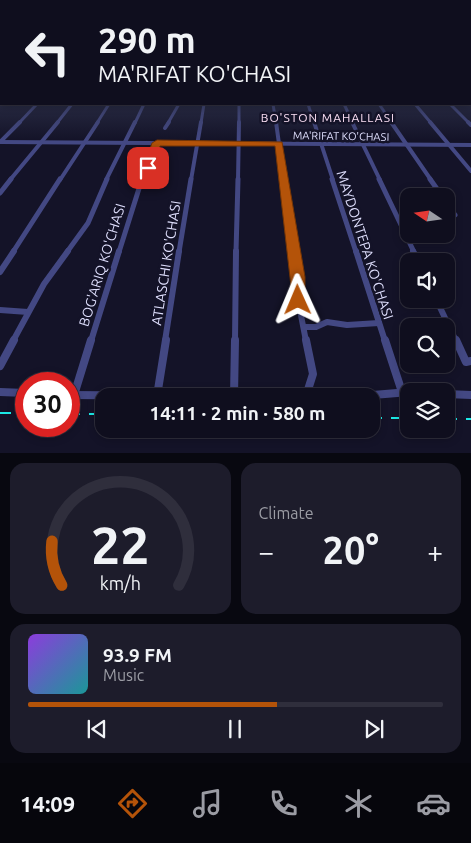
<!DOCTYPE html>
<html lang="en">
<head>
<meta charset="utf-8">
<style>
	body { margin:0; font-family:Ubuntu,sans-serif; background:#1d1c2b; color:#f1f3f6; height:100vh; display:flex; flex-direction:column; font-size:19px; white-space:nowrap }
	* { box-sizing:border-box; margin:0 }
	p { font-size:16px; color:#9b9ca4 }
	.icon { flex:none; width:28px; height:28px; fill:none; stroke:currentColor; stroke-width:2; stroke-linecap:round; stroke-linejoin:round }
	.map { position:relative; height:453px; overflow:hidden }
	.drawer { display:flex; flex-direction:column; gap:10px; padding:10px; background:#080810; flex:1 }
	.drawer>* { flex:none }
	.guide { position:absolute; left:0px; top:0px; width:471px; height:105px; box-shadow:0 2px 8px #0003,0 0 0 1px #2f2e3c; background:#0f0e1e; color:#f1f3f6; overflow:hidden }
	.needle { width:32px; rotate:283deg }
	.tools { position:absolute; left:400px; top:188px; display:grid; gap:10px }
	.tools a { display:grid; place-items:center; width:55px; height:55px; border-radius:10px; background:#0f0e1e; box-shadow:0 2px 8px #0003,0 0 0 1px #2f2e3c; font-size:25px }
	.speed { position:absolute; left:15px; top:372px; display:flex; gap:10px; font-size:25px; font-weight:700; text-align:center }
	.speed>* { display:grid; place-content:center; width:65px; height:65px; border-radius:50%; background:#0f0e1e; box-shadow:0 2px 8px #0003,0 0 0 1px #2f2e3c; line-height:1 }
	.speed .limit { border:8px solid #d22; background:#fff; color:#111 }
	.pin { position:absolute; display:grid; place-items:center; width:42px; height:42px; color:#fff; margin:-21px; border-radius:10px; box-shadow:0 2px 8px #0006 }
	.me { position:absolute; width:55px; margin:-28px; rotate:359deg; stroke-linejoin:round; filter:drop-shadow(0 0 4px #0008) }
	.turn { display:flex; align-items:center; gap:18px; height:105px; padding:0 15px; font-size:22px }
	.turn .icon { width:65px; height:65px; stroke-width:2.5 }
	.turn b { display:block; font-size:35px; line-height:42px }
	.big { font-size:38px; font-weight:600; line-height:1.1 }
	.drawer .widget { flex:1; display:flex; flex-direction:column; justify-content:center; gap:8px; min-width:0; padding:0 18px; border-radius:15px; background:#1d1c2b }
	.drawer .dial { align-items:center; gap:0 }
	.dial svg { height:130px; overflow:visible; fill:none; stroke:#2f2e3c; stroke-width:7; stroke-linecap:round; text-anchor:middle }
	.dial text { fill:#f1f3f6; stroke:none }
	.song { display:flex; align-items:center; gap:15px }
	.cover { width:60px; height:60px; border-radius:8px; background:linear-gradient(135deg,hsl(270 70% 55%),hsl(180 70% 35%)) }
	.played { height:5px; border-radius:2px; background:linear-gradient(90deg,#b45309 60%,#2f2e3c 60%) }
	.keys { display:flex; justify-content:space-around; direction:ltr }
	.heat { display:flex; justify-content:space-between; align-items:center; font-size:28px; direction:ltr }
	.drawer .tiles { flex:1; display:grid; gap:10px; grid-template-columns:1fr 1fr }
	.widget:last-child { grid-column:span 2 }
	.trip { position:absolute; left:95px; top:388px; width:285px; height:50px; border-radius:15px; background:#0f0e1e; box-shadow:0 2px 8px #0003,0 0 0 1px #2f2e3c; font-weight:600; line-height:50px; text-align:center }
	.dock { display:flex; height:80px; justify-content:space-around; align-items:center; background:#06060c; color:#9b9ca4 }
	.dock .icon { width:35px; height:35px }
	.dock .on { color:#b45309 }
	.dock b { font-size:22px; color:#f1f3f6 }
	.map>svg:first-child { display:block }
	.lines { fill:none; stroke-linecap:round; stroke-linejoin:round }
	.street-far4 { stroke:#434883; stroke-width:3 }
	.street-far3 { stroke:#434883; stroke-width:4 }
	.street-far2 { stroke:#434883; stroke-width:5 }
	.street-far1 { stroke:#434883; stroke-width:6 }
	.street { stroke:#434883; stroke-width:8 }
	.rail { stroke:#1ce9e6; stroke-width:2; stroke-dasharray:11 9; stroke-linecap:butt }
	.route { fill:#b45309; stroke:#753606 }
	.labels { text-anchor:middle; stroke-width:5; stroke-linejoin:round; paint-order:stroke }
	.far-street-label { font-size:11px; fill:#dedefc; stroke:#141328 }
	.far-neighbourhood-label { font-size:12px; letter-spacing:1px; fill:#fce0f5; stroke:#141328 }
	.street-label { font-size:14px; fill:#dedefc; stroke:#141328 }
</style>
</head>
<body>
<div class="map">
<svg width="471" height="453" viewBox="0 0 471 453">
	<rect width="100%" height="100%" fill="#141328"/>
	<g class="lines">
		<g class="street-far4">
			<polyline points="273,104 276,123"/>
			<polyline points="308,104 314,123"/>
			<polyline points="344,104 353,123"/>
			<polyline points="379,104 392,123"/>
			<polyline points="415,104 431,123"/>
			<polyline points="450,104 469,123"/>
			<polyline points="19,123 37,104"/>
			<polyline points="57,123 72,104"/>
			<polyline points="97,123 109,104"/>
			<polyline points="135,123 144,104"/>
			<polyline points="168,123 179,104"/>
			<polyline points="201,123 204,104"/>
			<polyline points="239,123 239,104"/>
		</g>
		<g class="street-far3">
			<polyline points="276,122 284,180"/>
			<polyline points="314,122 333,180"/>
			<polyline points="352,122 380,180"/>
			<polyline points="391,122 431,180"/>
			<polyline points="430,122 471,171"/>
			<polyline points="468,122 471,125"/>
			<polyline points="165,128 169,122"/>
			<polyline points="0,142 471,145"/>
			<polyline points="0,142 20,122"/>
			<polyline points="10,180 58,122"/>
			<polyline points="60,180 98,122"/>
			<polyline points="106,180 135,122"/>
			<polyline points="141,180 148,168 157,143"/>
			<polyline points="191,180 201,122"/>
			<polyline points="238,180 239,122"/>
		</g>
		<g class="street-far2">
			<polyline points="284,179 294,252"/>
			<polyline points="332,179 356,252"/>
			<polyline points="379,179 414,252"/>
			<polyline points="430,179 442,196"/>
			<polyline points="0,193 11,179"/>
			<polyline points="446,203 455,215"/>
			<polyline points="13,252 60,179"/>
			<polyline points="67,252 88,223 107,179"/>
			<polyline points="119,252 142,179"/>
			<polyline points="179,252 191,179"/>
			<polyline points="236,252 238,179"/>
		</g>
		<g class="street-far1">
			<polyline points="294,251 298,277 298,300 306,341"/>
			<polyline points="356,251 385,341"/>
			<polyline points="413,251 418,261"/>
			<polyline points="0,272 14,251"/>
			<polyline points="436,299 456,341"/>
			<polyline points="0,310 28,312"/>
			<polyline points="304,327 316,327 327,322 347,325 379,323"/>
			<polyline points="13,341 44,284 68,251"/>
			<polyline points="91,341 119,251"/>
			<polyline points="165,341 179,251"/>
			<polyline points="235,341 236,251"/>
		</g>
		<g class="street">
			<polyline points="385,340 402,392"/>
			<polyline points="456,340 466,362 471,361"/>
			<polyline points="0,366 14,340"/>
			<polyline points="0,392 26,393"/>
			<polyline points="446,394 471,395"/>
			<polyline points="69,395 199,396"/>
			<polyline points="74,395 91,340"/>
			<polyline points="157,396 166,340"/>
			<polyline points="234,396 235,340"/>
			<polyline points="306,396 313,374 306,340"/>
			<polyline points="361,396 409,392"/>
		</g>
		<g class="rail">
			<polyline points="0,413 26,413"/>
			<polyline points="69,414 104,414"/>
			<polyline points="371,418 409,418"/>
			<polyline points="446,419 471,419"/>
		</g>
	</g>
	<linearGradient id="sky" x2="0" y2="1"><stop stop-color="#0b0a16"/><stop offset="0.55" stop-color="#343953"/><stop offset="1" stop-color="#343953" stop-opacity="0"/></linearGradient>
	<rect width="471" height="140" fill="url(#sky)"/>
	<polygon class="route" points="157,140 282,142 305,277 305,300 303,304 298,306 293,304 275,146 160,146 153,168 148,171 145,170 143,168 152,143"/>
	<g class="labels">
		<g class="far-street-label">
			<text transform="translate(341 136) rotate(1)" y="4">MA'RIFAT KO'CHASI</text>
		</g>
		<g class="far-neighbourhood-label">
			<text x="328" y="122">BO'STON MAHALLASI</text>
		</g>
		<g class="street-label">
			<text transform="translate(365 245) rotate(72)" y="5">MAYDONTEPA KO'CHASI</text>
			<text transform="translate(166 263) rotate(-81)" y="5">ATLASCHI KO'CHASI</text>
			<text transform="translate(102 265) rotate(-73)" y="5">BOG'ARIQ KO'CHASI</text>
		</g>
	</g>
</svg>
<div class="tools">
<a><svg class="needle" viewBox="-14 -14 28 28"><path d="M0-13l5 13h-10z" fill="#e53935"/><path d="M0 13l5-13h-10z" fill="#9b9ca4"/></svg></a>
<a><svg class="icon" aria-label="sound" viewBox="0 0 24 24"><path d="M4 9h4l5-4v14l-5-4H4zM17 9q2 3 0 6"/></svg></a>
<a><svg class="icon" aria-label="search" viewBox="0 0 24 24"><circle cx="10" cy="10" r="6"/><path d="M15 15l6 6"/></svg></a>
<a><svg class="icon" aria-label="layers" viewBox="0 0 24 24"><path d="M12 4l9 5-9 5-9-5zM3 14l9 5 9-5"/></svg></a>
</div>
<div class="speed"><div class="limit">30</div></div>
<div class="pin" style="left:148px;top:168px;background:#d93025"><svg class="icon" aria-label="arrive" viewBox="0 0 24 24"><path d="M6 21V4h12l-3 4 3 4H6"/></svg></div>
<svg class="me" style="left:298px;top:300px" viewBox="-20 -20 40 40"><path d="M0-17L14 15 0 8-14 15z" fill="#b45309" stroke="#fff" stroke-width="4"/></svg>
<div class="trip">14:11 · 2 min · 580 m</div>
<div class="guide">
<div class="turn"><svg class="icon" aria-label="left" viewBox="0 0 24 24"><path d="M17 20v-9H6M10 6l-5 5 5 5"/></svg><div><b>290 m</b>MA'RIFAT KO'CHASI</div></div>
</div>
</div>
<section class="drawer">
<div class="tiles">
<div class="widget dial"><svg viewBox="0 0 100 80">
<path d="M14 69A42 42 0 1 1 86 69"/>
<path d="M14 69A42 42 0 0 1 8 42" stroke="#b45309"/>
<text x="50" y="56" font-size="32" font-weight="700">22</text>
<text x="50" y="72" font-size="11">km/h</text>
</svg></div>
<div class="widget"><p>Climate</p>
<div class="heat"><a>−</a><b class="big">20°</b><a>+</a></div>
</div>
<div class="widget">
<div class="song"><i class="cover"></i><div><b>93.9 FM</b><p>Music</p></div></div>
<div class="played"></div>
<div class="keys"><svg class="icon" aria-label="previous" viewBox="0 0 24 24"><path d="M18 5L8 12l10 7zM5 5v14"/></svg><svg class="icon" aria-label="pause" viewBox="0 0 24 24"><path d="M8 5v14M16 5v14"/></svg><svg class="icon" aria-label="next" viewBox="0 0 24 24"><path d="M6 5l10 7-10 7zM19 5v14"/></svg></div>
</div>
</div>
</section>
<nav class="dock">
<b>14:09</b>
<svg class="icon on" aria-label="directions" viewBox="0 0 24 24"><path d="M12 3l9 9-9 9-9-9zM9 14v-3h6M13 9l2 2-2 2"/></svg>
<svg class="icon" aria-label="music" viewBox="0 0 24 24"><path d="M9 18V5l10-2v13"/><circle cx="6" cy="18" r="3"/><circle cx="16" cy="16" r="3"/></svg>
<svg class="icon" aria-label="phone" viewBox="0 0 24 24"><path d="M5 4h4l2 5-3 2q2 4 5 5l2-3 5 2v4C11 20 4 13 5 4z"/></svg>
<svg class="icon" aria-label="climate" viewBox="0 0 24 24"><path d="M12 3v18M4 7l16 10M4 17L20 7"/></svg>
<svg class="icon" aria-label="car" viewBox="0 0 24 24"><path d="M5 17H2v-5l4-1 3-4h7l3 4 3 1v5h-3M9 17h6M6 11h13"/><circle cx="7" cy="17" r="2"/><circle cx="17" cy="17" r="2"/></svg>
</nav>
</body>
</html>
